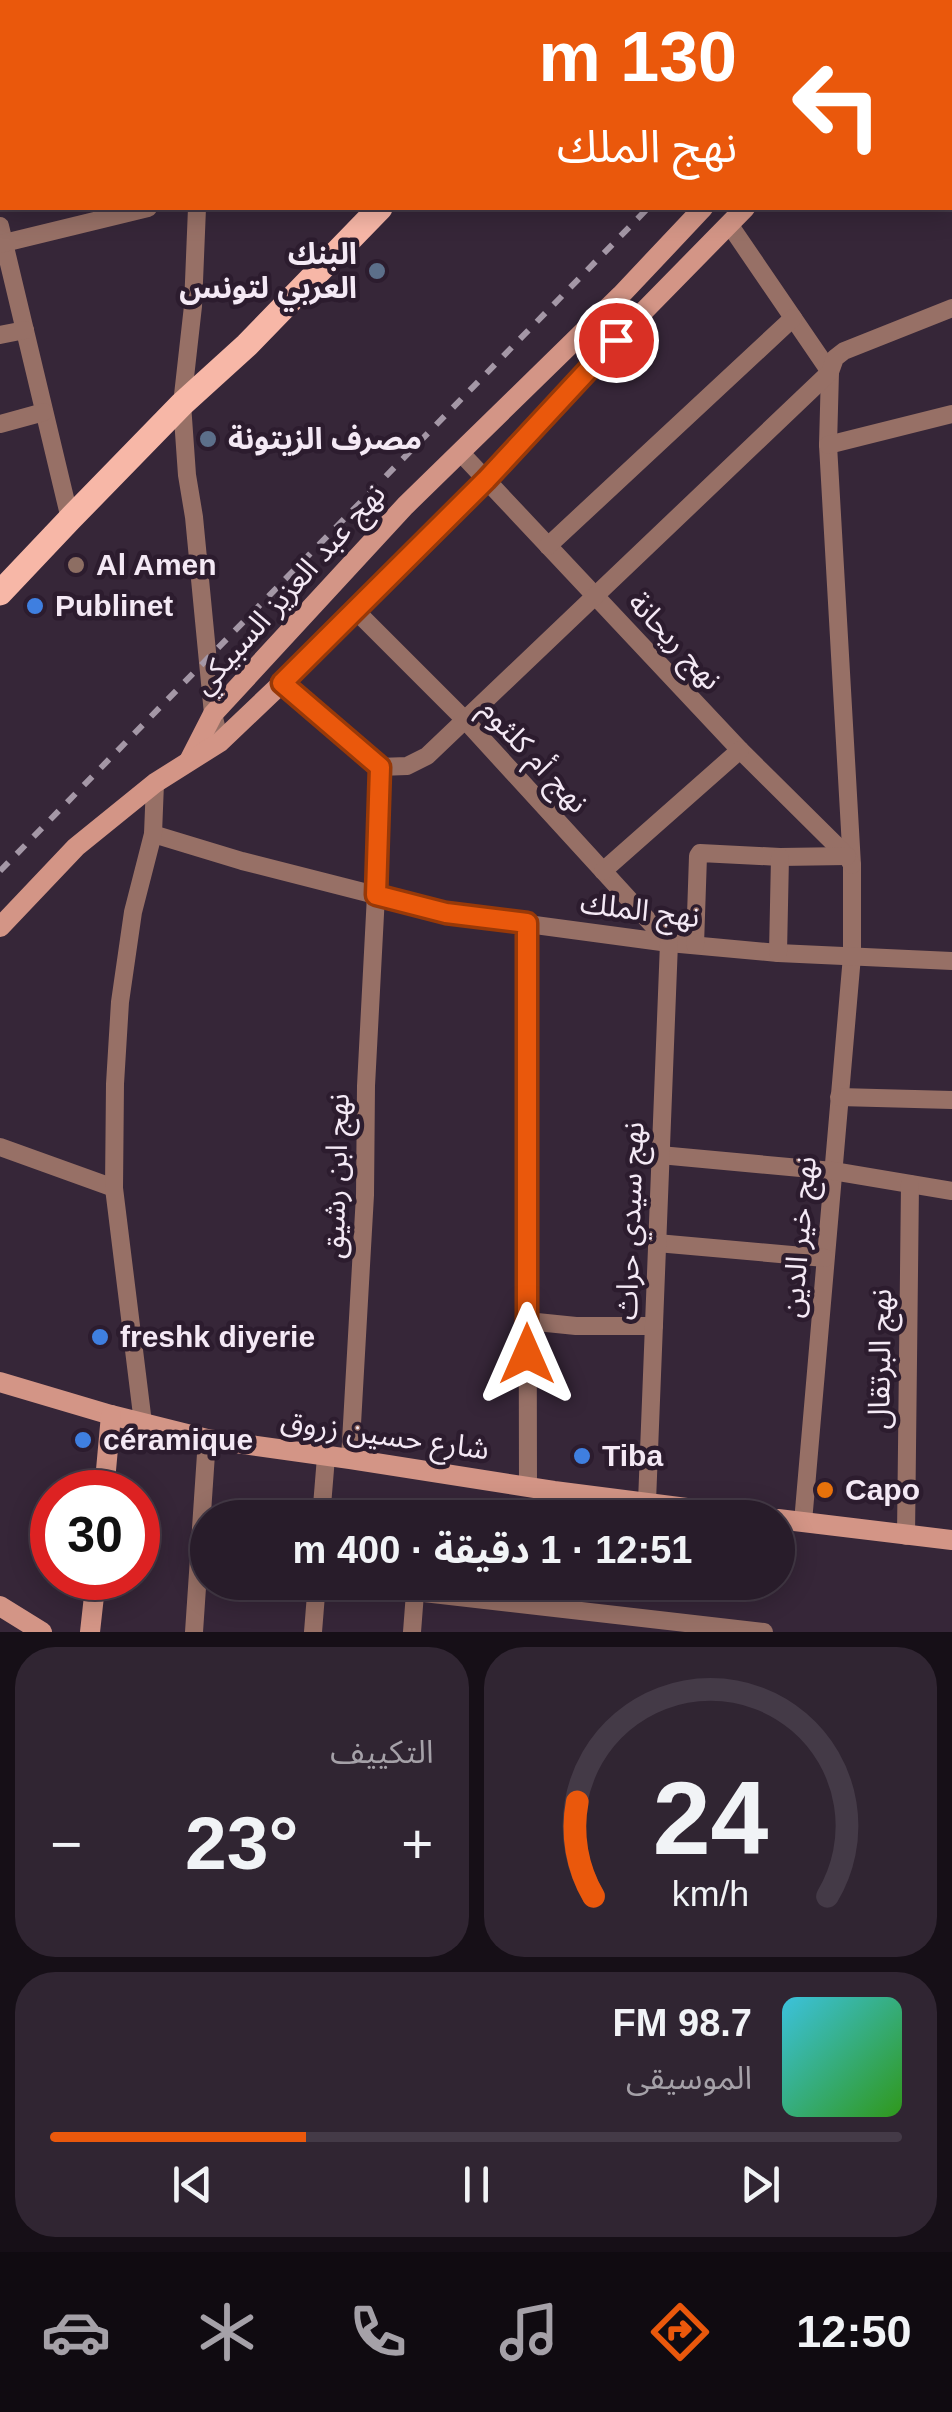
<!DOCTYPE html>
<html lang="ar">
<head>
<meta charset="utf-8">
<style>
	body { margin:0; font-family:Helvetica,"Noto Sans Arabic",sans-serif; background:#302532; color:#f1f3f6; direction:rtl; height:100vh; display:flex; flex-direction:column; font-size:38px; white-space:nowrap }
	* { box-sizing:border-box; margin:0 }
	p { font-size:32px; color:#a5a1a8 }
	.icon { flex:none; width:55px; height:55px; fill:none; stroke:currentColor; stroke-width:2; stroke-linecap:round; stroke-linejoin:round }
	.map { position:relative; height:1632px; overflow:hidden; direction:ltr }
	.sheet { display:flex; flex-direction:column; gap:15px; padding:15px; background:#160f17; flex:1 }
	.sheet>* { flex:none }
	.guide { position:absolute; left:0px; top:0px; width:952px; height:210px; box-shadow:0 5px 25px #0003,0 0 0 2px #443a47; direction:rtl; background:#ea580c; color:#fff; overflow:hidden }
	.speed { position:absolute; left:30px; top:1470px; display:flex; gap:20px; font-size:50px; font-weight:700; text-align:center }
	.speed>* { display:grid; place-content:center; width:130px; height:130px; border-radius:50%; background:#281c2a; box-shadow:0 5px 25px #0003,0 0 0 2px #443a47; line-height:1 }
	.speed .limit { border:15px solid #d22; background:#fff; color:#111 }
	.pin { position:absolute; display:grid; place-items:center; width:85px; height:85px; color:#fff; margin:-42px; border:5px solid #fff; border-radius:50%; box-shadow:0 2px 10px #0007 }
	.me { position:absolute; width:110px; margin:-55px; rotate:0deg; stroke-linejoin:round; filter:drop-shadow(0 0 8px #0008) }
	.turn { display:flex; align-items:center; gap:35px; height:210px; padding:0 50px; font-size:45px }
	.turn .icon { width:130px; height:130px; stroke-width:2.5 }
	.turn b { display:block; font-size:70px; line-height:85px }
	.big { font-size:75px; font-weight:700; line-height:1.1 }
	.sheet .widget { flex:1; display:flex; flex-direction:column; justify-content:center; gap:15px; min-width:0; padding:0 35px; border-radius:40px; background:#302532 }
	.sheet .dial { align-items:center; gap:0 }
	.dial svg { height:260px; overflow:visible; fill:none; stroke:#443a47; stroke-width:7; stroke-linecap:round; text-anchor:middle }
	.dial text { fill:#f1f3f6; stroke:none }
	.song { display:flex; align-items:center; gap:30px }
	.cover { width:120px; height:120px; border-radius:15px; background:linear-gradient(135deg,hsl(190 70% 55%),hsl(110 70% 35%)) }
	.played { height:10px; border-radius:5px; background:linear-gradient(90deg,#ea580c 30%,#443a47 30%) }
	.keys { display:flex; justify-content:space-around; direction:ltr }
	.heat { display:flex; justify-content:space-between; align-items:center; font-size:55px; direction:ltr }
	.sheet .tiles { flex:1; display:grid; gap:15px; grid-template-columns:1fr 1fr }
	.widget:last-child { grid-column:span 2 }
	.trip { position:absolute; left:190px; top:1500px; width:605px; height:100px; border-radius:50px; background:#281c2a; box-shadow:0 5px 25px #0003,0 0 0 2px #443a47; font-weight:700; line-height:100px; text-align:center; direction:rtl }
	.dock { display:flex; height:160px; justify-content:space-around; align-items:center; background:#100b11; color:#a5a1a8 }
	.dock .icon { width:70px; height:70px }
	.dock .selected { color:#ea580c }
	.dock b { font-size:45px; color:#f1f3f6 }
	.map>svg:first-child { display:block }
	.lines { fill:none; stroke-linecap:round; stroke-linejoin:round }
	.street { stroke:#977066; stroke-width:18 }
	.secondary { stroke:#d39586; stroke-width:20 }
	.primary { stroke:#f7b7a7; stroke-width:25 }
	.rail { stroke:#a497a6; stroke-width:6; stroke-dasharray:12 12; stroke-linecap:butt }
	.route-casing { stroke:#983908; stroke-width:25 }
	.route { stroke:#ea580c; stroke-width:18 }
	.service-dot { fill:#5c6f8a; stroke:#2c1c2e; stroke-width:4 }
	.education-dot { fill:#8d6e63; stroke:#2c1c2e; stroke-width:4 }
	.shop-dot { fill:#3f7fe0; stroke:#2c1c2e; stroke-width:4 }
	.food-dot { fill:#e8710a; stroke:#2c1c2e; stroke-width:4 }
	.labels { text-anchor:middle; stroke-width:9; stroke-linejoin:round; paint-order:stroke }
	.poi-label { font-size:30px; font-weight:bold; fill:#f4e9f5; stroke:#2c1c2e; text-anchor:start }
	.street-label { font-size:30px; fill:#f4e9f5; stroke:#2c1c2e }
</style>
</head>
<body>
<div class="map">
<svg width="952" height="1632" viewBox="0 0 952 1632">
	<rect width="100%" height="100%" fill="#362638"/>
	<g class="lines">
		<g class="street">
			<polyline points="902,0 905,2"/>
			<polyline points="209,2 209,0"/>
			<polyline points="0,167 2,167"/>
			<polyline points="950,178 952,188"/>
			<polyline points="197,208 193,306 182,404 187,475 194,517 213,714 220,742"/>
			<polyline points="729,224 830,372 828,445 852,865 852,956 803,1522"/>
			<polyline points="0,226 70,519"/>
			<polyline points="0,244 148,208"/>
			<polyline points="0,335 25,330"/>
			<polyline points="0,424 44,412"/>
			<polyline points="828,445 952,414"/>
			<polyline points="460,452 740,750 847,856 852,865"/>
			<polyline points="548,546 793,318"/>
			<polyline points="355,610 465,720 669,943"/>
			<polyline points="282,683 379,767"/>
			<polyline points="153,834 242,861 446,913 669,943 778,953 952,961"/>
			<polyline points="603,871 740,750"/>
			<polyline points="527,923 528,1487"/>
			<polyline points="695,945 698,856 700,853 780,857 847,856"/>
			<polyline points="778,953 780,857"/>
			<polyline points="839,1097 952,1100"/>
			<polyline points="0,1147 114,1188"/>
			<polyline points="660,1155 833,1171 952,1191"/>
			<polyline points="657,1243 825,1258"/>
			<polyline points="527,1321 576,1326 654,1326"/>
			<polyline points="143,1423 114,1188 115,1084 120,1002 133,912 153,834 155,783"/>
			<polyline points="350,1459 365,1195 366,1086 376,895 379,767 407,766 427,756 830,372 835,358 844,351 952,308"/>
			<polyline points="647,1502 669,943"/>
			<polyline points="321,1518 326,1457"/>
			<polyline points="906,1536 910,1184"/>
			<polyline points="328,1582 764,1632"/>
			<polyline points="194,1632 207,1439"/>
			<polyline points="313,1632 317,1582"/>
			<polyline points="412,1632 415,1593"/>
		</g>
		<g class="secondary">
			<polyline points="890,2 892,0"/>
			<polyline points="950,6 952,4"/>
			<polyline points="190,759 213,714 405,506 621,295 703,208"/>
			<polyline points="0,927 76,847 155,783 220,742 282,683 486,480 642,313 745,208"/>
			<polyline points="0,1382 111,1415 207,1439 350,1459 554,1491 766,1518"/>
			<polyline points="104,1492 111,1415"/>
			<polyline points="778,1519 952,1540"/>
			<polyline points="0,1606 42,1632"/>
			<polyline points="90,1632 96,1578"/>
		</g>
		<g class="primary">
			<polyline points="578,2 581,0"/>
			<polyline points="0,593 70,519 182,404 247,345 380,208"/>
		</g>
		<g class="rail">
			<polyline points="848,2 851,0"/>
			<polyline points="0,871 648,208"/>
		</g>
	</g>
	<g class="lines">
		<defs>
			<polyline id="route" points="527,1354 527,923 446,913 376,895 380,767 282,683 486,480 616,340"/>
		</defs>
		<use href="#route" class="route-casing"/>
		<use href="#route" class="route"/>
	</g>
	<g class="service-dot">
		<circle cx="377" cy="271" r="10"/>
		<circle cx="208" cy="439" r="10"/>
	</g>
	<circle class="education-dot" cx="76" cy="565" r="10"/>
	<g class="shop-dot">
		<circle cx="35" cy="606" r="10"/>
		<circle cx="100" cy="1337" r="10"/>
		<circle cx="83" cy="1440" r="10"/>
		<circle cx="582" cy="1456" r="10"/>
	</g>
	<circle class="food-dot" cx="825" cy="1490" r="10"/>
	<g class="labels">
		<g class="poi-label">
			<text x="357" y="264" text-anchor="end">البنك<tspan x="357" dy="34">العربي لتونس</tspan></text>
			<text x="228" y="449">مصرف الزيتونة</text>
			<text x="96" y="575">Al Amen</text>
			<text x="55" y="616">Publinet</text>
			<text x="120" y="1347">freshk diyerie</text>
			<text x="103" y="1450">céramique</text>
			<text x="602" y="1466">Tiba</text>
			<text x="845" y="1500">Capo</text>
		</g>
		<g class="street-label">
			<text transform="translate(289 589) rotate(-48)" y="10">نهج عبد العزيز السبيكي</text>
			<text transform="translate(675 641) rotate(47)" y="10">نهج ريحانة</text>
			<text transform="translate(534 756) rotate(47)" y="10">نهج أم كلثوم</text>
			<text transform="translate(640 910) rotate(7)" y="10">نهج الملك</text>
			<text transform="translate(336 1176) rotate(-88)" y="10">نهج ابن رشيق</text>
			<text transform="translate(630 1221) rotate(-88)" y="10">نهج سيدي حراث</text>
			<text transform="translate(799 1237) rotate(-85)" y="10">نهج خير الدين</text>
			<text transform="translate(880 1359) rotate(-89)" y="10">نهج البرتقال</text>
			<text transform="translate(385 1435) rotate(8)" y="10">شارع حسين زروق</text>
		</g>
	</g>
</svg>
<div class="speed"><div class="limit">30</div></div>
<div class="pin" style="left:616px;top:340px;background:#d93025"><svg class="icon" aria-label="arrive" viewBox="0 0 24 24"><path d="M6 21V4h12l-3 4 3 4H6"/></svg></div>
<svg class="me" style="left:527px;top:1354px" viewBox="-20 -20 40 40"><path d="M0-17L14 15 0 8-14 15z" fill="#ea580c" stroke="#fff" stroke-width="4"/></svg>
<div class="trip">12:51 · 1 دقيقة · 400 m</div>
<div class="guide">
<div class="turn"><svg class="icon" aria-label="left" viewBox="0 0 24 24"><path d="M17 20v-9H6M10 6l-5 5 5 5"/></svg><div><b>130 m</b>نهج الملك</div></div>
</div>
</div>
<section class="sheet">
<div class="tiles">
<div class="widget dial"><svg viewBox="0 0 100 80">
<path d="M14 69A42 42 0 1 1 86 69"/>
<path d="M14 69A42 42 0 0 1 9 40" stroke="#ea580c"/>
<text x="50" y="56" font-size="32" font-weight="700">24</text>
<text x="50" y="72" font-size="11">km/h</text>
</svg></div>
<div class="widget"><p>التكييف</p>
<div class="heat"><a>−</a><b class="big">23°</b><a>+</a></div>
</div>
<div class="widget">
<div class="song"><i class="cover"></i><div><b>98.7 FM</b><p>الموسيقى</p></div></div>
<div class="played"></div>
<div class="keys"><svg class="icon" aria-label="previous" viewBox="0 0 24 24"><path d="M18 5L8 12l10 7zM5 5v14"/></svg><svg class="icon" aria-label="pause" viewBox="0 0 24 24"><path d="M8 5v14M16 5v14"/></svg><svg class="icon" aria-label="next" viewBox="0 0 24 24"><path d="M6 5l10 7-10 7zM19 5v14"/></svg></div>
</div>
</div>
</section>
<nav class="dock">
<b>12:50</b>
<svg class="icon selected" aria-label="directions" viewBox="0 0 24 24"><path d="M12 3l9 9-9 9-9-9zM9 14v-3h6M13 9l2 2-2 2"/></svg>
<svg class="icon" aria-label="music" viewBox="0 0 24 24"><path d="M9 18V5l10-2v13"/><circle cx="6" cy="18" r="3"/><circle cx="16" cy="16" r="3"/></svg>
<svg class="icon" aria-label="phone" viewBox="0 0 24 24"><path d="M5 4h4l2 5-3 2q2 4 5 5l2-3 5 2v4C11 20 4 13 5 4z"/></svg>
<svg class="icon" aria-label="climate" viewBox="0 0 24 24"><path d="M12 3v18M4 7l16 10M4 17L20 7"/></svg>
<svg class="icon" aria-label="car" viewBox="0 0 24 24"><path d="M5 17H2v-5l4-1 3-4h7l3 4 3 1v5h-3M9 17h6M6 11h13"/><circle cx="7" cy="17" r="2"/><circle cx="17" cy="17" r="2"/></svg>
</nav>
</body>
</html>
